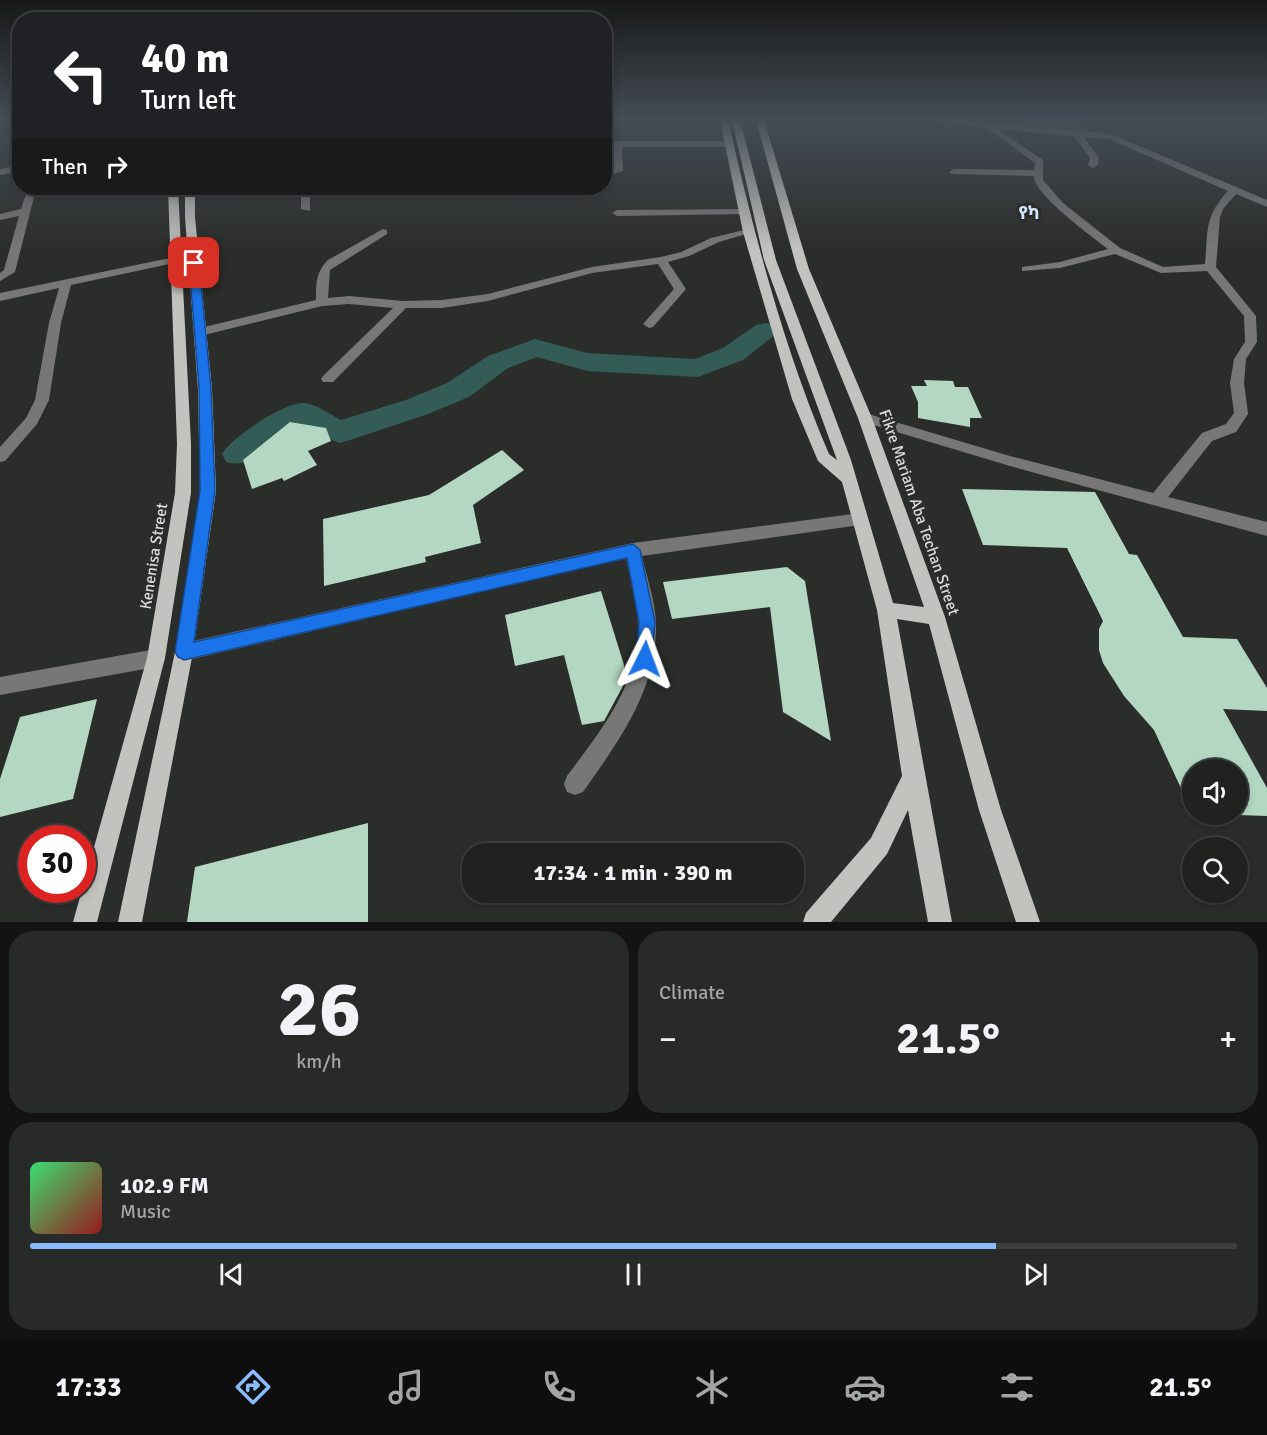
<!DOCTYPE html>
<html lang="en">
<head>
<meta charset="utf-8">
<style>
	body { margin:0; font-family:Signika,"Noto Sans Ethiopic",sans-serif; background:#282a29; color:#f1f3f6; height:100vh; display:flex; flex-direction:column; font-size:22px; white-space:nowrap }
	* { box-sizing:border-box; margin:0 }
	p { font-size:20px; color:#a2a4a5 }
	.icon { flex:none; width:33px; height:33px; fill:none; stroke:currentColor; stroke-width:2; stroke-linecap:round; stroke-linejoin:round }
	.map { position:relative; height:922px; overflow:hidden }
	.side { display:flex; flex-direction:column; gap:9px; padding:9px; background:#121312; flex:1 }
	.side>* { flex:none }
	.guide { position:absolute; left:12px; top:12px; width:600px; height:183px; border-radius:24px; box-shadow:0 3px 9px #0003,0 0 0 2px #3d3f3e; background:#202124; color:#fff; overflow:hidden }
	.fabs { position:absolute; left:1182px; top:759px; display:grid; gap:12px }
	.fabs a { display:grid; place-items:center; width:66px; height:66px; border-radius:50%; background:#202220; box-shadow:0 3px 9px #0003,0 0 0 2px #3d3f3e; font-size:30px }
	.speed { position:absolute; left:18px; top:825px; display:flex; gap:12px; font-size:30px; font-weight:700; text-align:center }
	.speed>* { display:grid; place-content:center; width:78px; height:78px; border-radius:50%; background:#202220; box-shadow:0 3px 9px #0003,0 0 0 2px #3d3f3e; line-height:1 }
	.speed .limit { border:9px solid #d22; background:#fff; color:#111 }
	.pin { position:absolute; display:grid; place-items:center; width:51px; height:51px; color:#fff; margin:-26px; border-radius:12px; box-shadow:0 3px 9px #0006 }
	.me { position:absolute; width:66px; margin:-33px; rotate:3deg; stroke-linejoin:round; filter:drop-shadow(0 0 4px #0008) }
	.turn { display:flex; align-items:center; gap:21px; height:126px; padding:0 30px; font-size:27px }
	.turn .icon { width:78px; height:78px; stroke-width:2.5 }
	.turn b { display:block; font-size:42px; line-height:51px }
	.then { display:flex; align-items:center; height:57px; padding:0 30px; background:#0003; gap:12px; font-size:22px }
	.big { font-size:45px; font-weight:700; line-height:1.1 }
	.side .card { flex:1; display:flex; flex-direction:column; justify-content:center; gap:9px; min-width:0; padding:0 21px; border-radius:24px; background:#282a29 }
	.side .dial { align-items:center; gap:0 }
	.dial b { font-size:78px; line-height:1 }
	.song { display:flex; align-items:center; gap:18px }
	.cover { width:72px; height:72px; border-radius:9px; background:linear-gradient(135deg,hsl(140 70% 55%),hsl(0 70% 35%)) }
	.played { height:6px; border-radius:3px; background:linear-gradient(90deg,#87bbfb 80%,#3d3f3e 80%) }
	.keys { display:flex; justify-content:space-around; direction:ltr }
	.heat { display:flex; justify-content:space-between; align-items:center; font-size:33px; direction:ltr }
	.side .tiles { flex:1; display:grid; gap:9px; grid-template-columns:1fr 1fr }
	.card:last-child { grid-column:span 2 }
	.trip { position:absolute; left:462px; top:843px; width:342px; height:60px; border-radius:24px; background:#202220; box-shadow:0 3px 9px #0003,0 0 0 2px #3d3f3e; font-weight:700; line-height:60px; text-align:center }
	.tab-bar { display:flex; height:96px; justify-content:space-around; align-items:center; background:#0d0e0d; color:#a2a4a5 }
	.tab-bar .icon { width:42px; height:42px }
	.tab-bar .current { color:#87bbfb }
	.tab-bar b { font-size:27px; color:#f1f3f6 }
	.map>svg:first-child { display:block }
	.green { fill:#4e4632 }
	.lines { fill:none; stroke-linecap:round; stroke-linejoin:round }
	.river { fill:#325c55; fill-rule:evenodd }
	.building { fill:#b3d7c2 }
	.minor { fill:#777776; fill-rule:evenodd }
	.major { fill:#c2c2bf; fill-rule:evenodd }
	.route { fill:#1a73e8; stroke:#114b97; stroke-width:1.5 }
	.labels { text-anchor:middle; stroke-width:6; stroke-linejoin:round; paint-order:stroke }
	.street-label { font-size:16px; fill:#dbdcda; stroke:#2b2d2a }
	.far-district-label { font-size:18px; font-weight:bold; fill:#d2e6ff; stroke:#2b2d2a }
</style>
</head>
<body>
<div class="map">
<svg width="1267" height="922" viewBox="0 0 1267 922">
	<rect width="100%" height="100%" fill="#2b2d2a"/>
	<polygon class="green" points="969,120 1106,120 1070,131"/>
	<g class="lines">
		<path class="river" d="M766,323L776,325L780,331L743,360L698,377L587,371L537,357L508,368L469,397L428,414L350,440L339,443L303,427C278,438 254,471 226,462L222,454C231,438 283,403 303,403C315,403 331,415 341,420L406,400L447,383L488,356L535,339L587,353L695,359L723,348L756,325Z"/>
	</g>
	<g class="building">
		<polygon points="924,380 953,381 955,387 968,387 982,418 970,418 970,427 918,418 918,402 911,386 927,386"/>
		<polygon points="290,422 326,428 331,441 308,451 317,465 284,481 282,478 252,489 243,460"/>
		<polygon points="502,450 524,470 473,505 481,543 425,557 426,562 324,586 323,519 429,495"/>
		<polygon points="962,489 1095,492 1129,554 1137,555 1183,637 1237,639 1267,688 1267,711 1223,709 1267,788 1267,816 1238,815 1238,770 1192,770 1192,812 1154,730 1124,696 1103,663 1099,650 1099,629 1103,621 1067,548 983,545"/>
		<polygon points="787,567 805,581 831,741 783,712 770,607 672,619 663,582"/>
		<polygon points="601,591 624,665 624,684 604,721 582,725 564,655 515,666 505,615"/>
		<polygon points="97,699 73,799 0,817 0,779 20,717"/>
		<polygon points="368,823 368,922 187,922 195,867"/>
	</g>
	<g class="lines">
		<g class="minor">
			<path d="M930,120H958L1111,134L1267,200V207L1236,194L1223,209L1220,217L1216,267L1256,316L1257,342L1246,359L1244,383L1248,414L1236,432L1212,441L1168,497L1267,522V536L1010,466L860,421L858,418L865,413L1010,456L1153,493L1202,433L1226,424L1234,413L1230,383L1234,359L1245,342L1244,316L1207,271L1161,273L1115,254L1060,268L1022,271V267L1060,262L1108,249C1093,237 1033,194 1034,176L951,174L949,172L954,169L1034,170L1035,163L987,128L934,122ZM997,129L1074,136L1090,158L1088,165L1093,168L1098,165L1099,158L1084,137L1109,139L1228,191C1204,217 1208,231 1205,264L1163,267L1120,248L1063,203L1043,180V160Z"/>
			<polygon points="604,141 728,141 732,144 728,147 622,147 623,171 604,177 604,171 613,169 614,147 604,147"/>
			<polygon points="20,165 20,171 0,175 0,169"/>
			<polygon points="28,188 36,188 36,191 70,188 96,188 91,191 34,197 15,272 0,281 0,273 4,270 19,216 0,220 0,214 21,209"/>
			<polygon points="301,188 310,188 310,211 301,209"/>
			<polygon points="542,188 554,188 540,195 534,195 534,191"/>
			<polygon points="747,209 748,211 743,214 617,216 612,213 617,210"/>
			<path d="M383,229L387,230V234L330,270L328,298L349,296L403,301L442,300L488,294L592,267L661,257L681,252L711,238L748,229L753,232L719,242L689,256L668,262L686,289L653,327L649,328L643,324L674,289L658,264L592,273L488,301L442,308H406L333,382H323L321,379L323,376L393,308L349,304L322,306L200,336L194,332L196,329L316,300C316,283 316,272 328,260Z"/>
			<polygon points="175,257 181,260 179,262 71,285 61,323 49,400 37,424 5,461 0,462 0,447 26,418 35,400 49,323 59,288 0,301 0,293"/>
			<path d="M860,513L866,515L868,519L866,523L860,525L642,556C647,578 655,600 656,623C658,689 619,741 583,792L575,795L567,792L564,784L567,776C602,729 640,684 638,621C637,600 630,579 626,558L184,661L177,658L175,652L177,646L184,643L633,543Z"/>
			<polygon points="156,649 163,652 165,658 163,664 156,667 0,695 0,677"/>
		</g>
		<g class="major">
			<path d="M720,120H728C754,234 783,346 829,454L837,460L764,260L732,120H740L776,260L851,460L893,603L924,607L858,418L797,269L756,120H764L809,269L872,418L945,617L1001,810L1040,922H1016L979,810L929,624L897,619L952,922H928L908,810L887,854L831,922H803L806,913L871,838L902,776L877,610L842,482L818,461L792,399L743,232Z"/>
			<polygon points="168,188 178,188 191,444 191,493 165,658 97,922 73,922 147,658 175,493 177,444"/>
			<polygon points="185,188 195,188 195,217 212,389 216,491 193,652 142,922 118,922 175,652 200,491 198,389 185,217"/>
		</g>
	</g>
	<linearGradient id="sky" x2="0" y2="1"><stop stop-color="#181917"/><stop offset="0.48" stop-color="#444c55"/><stop offset="1" stop-color="#444c55" stop-opacity="0"/></linearGradient>
	<rect width="1267" height="249" fill="url(#sky)"/>
	<polygon class="route" points="194,260 199,263 211,388 215,491 194,642 633,544 640,550 655,622 651,664 645,667 639,664 636,659 639,622 627,558 184,660 178,657 175,652 200,491 199,388 189,263"/>
	<g class="labels">
		<g class="street-label">
			<text transform="translate(920 512) rotate(71)" y="6">Fikre Mariam Aba Techan Street</text>
			<text transform="translate(153 556) rotate(-81)" y="6">Kenenisa Street</text>
		</g>
		<g class="far-district-label">
			<text x="1029" y="219">የካ</text>
		</g>
	</g>
</svg>
<div class="fabs">
<a><svg class="icon" aria-label="sound" viewBox="0 0 24 24"><path d="M4 9h4l5-4v14l-5-4H4zM17 9q2 3 0 6"/></svg></a>
<a><svg class="icon" aria-label="search" viewBox="0 0 24 24"><circle cx="10" cy="10" r="6"/><path d="M15 15l6 6"/></svg></a>
</div>
<div class="speed"><div class="limit">30</div></div>
<div class="pin" style="left:194px;top:263px;background:#d93025"><svg class="icon" aria-label="arrive" viewBox="0 0 24 24"><path d="M6 21V4h12l-3 4 3 4H6"/></svg></div>
<svg class="me" style="left:645px;top:659px" viewBox="-20 -20 40 40"><path d="M0-17L14 15 0 8-14 15z" fill="#1a73e8" stroke="#fff" stroke-width="4"/></svg>
<div class="trip">17:34 · 1 min · 390 m</div>
<div class="guide">
<div class="turn"><svg class="icon" aria-label="left" viewBox="0 0 24 24"><path d="M17 20v-9H6M10 6l-5 5 5 5"/></svg><div><b>40 m</b>Turn left</div></div>
<div class="then">Then<svg class="icon" aria-label="right" viewBox="0 0 24 24"><path d="M7 20v-9h11M14 6l5 5-5 5"/></svg></div>
</div>
</div>
<section class="side">
<div class="tiles">
<div class="card dial"><b>26</b><p>km/h</p></div>
<div class="card"><p>Climate</p>
<div class="heat"><a>−</a><b class="big">21.5°</b><a>+</a></div>
</div>
<div class="card">
<div class="song"><i class="cover"></i><div><b>102.9 FM</b><p>Music</p></div></div>
<div class="played"></div>
<div class="keys"><svg class="icon" aria-label="previous" viewBox="0 0 24 24"><path d="M18 5L8 12l10 7zM5 5v14"/></svg><svg class="icon" aria-label="pause" viewBox="0 0 24 24"><path d="M8 5v14M16 5v14"/></svg><svg class="icon" aria-label="next" viewBox="0 0 24 24"><path d="M6 5l10 7-10 7zM19 5v14"/></svg></div>
</div>
</div>
</section>
<nav class="tab-bar">
<b>17:33</b>
<svg class="icon current" aria-label="directions" viewBox="0 0 24 24"><path d="M12 3l9 9-9 9-9-9zM9 14v-3h6M13 9l2 2-2 2"/></svg>
<svg class="icon" aria-label="music" viewBox="0 0 24 24"><path d="M9 18V5l10-2v13"/><circle cx="6" cy="18" r="3"/><circle cx="16" cy="16" r="3"/></svg>
<svg class="icon" aria-label="phone" viewBox="0 0 24 24"><path d="M5 4h4l2 5-3 2q2 4 5 5l2-3 5 2v4C11 20 4 13 5 4z"/></svg>
<svg class="icon" aria-label="climate" viewBox="0 0 24 24"><path d="M12 3v18M4 7l16 10M4 17L20 7"/></svg>
<svg class="icon" aria-label="car" viewBox="0 0 24 24"><path d="M5 17H2v-5l4-1 3-4h7l3 4 3 1v5h-3M9 17h6M6 11h13"/><circle cx="7" cy="17" r="2"/><circle cx="17" cy="17" r="2"/></svg>
<svg class="icon" aria-label="filters" viewBox="0 0 24 24"><path d="M4 7h16M4 17h16"/><circle cx="9" cy="7" r="2"/><circle cx="15" cy="17" r="2"/></svg>
<b>21.5°</b>
</nav>
</body>
</html>
